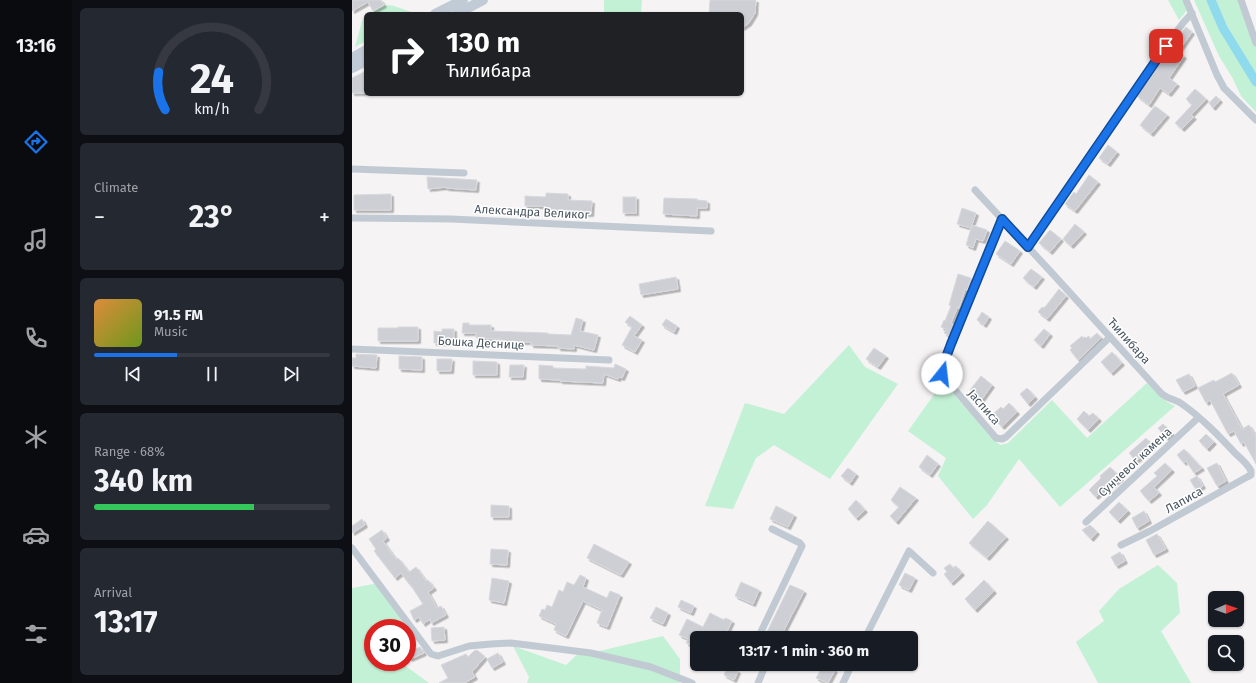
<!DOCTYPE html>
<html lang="en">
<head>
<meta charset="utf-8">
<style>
	body { margin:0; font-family:"Fira Sans",sans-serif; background:#242831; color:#f1f3f6; height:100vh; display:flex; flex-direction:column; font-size:15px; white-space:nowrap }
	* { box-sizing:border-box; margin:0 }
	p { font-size:13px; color:#9ea1a6 }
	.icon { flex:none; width:22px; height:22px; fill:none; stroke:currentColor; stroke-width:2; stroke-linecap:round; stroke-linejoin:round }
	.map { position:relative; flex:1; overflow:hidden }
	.sheet { display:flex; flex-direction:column; gap:8px; padding:8px; background:#0d0f14; width:280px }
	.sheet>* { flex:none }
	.banner { position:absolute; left:12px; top:12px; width:380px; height:84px; border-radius:6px; box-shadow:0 1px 3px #0004; background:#202124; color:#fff; overflow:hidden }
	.needle { width:26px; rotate:88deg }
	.fabs { position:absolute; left:856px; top:591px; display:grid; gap:8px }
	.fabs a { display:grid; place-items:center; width:36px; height:36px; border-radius:6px; background:#171b24; box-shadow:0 1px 3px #0004; font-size:20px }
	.speed { position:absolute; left:12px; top:619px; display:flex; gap:8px; font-size:20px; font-weight:700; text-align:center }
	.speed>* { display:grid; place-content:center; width:52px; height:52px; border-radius:50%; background:#171b24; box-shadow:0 1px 3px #0004; line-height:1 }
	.speed .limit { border:6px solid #d22; background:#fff; color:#111 }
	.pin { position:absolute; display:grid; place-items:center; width:34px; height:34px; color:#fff; margin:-17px; border-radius:8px; box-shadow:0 2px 6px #0006 }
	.me { position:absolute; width:44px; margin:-22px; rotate:16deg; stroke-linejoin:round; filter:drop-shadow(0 0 3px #0008) }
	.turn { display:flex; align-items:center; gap:14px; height:84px; padding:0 16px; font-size:18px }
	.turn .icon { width:52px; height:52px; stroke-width:2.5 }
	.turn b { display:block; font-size:28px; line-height:34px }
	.big { font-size:30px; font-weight:700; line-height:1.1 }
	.sheet .card { flex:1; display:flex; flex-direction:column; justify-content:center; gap:6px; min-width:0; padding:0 14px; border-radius:6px; background:#242831 }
	.sheet .dial { align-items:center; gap:0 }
	.dial svg { height:104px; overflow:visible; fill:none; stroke:#363941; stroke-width:7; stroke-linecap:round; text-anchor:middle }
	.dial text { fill:#f1f3f6; stroke:none }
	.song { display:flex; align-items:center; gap:12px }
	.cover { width:48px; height:48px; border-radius:6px; background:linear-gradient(135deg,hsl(30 70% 55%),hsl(80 70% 35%)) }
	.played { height:4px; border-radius:2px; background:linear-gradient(90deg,#1a73e8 35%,#363941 35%) }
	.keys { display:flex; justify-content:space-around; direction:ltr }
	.heat { display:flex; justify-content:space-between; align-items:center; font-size:22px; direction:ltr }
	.charge { height:6px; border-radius:3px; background:linear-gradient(90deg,#34c759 68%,#363941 0) }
	.trip { position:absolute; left:338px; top:631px; width:228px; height:40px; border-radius:6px; background:#171b24; box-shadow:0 1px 3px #0004; font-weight:700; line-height:40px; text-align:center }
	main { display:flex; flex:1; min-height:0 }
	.dock { display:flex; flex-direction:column; width:72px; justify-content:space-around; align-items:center; background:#090b0e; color:#9ea1a6 }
	.dock .icon { width:28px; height:28px }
	.dock .current { color:#1a73e8 }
	.dock b { font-size:18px; color:#f1f3f6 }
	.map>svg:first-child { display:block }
	.green { fill:#c3f1d5 }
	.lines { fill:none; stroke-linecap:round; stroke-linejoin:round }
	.canal { stroke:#90daee; stroke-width:9 }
	.building { fill:#cdcfd5; stroke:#d7d9de; filter:url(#shadow) }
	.street { stroke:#c1cad2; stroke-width:7 }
	.secondary { stroke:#c1cbd6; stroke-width:10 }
	.route-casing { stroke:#114b97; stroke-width:10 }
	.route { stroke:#1a73e8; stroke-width:7 }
	.labels { text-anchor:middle; stroke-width:3; stroke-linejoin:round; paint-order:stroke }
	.street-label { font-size:12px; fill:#4a5661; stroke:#fff }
</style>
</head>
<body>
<main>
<nav class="dock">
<b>13:16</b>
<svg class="icon current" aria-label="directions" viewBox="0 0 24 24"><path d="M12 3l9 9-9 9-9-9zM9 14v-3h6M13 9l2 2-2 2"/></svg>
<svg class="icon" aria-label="music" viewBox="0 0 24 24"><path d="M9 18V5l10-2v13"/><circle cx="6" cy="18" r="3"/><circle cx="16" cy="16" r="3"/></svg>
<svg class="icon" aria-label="phone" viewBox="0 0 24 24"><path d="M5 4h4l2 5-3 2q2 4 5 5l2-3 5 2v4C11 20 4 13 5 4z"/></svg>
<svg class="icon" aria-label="climate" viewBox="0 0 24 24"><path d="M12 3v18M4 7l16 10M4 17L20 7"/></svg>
<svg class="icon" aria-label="car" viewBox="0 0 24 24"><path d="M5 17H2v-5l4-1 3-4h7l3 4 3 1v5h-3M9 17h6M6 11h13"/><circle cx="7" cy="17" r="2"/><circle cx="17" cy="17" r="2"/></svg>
<svg class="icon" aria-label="filters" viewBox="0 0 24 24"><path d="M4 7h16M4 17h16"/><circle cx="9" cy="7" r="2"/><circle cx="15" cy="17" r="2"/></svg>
</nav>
<section class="sheet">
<div class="card dial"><svg viewBox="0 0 100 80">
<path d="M14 69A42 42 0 1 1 86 69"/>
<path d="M14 69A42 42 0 0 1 9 40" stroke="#1a73e8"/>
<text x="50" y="56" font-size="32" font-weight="700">24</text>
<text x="50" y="72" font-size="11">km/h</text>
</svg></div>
<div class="card"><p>Climate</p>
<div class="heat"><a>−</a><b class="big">23°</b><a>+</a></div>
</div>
<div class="card">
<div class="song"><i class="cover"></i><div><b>91.5 FM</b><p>Music</p></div></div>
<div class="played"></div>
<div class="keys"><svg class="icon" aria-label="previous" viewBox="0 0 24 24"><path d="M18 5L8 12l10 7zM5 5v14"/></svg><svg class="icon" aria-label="pause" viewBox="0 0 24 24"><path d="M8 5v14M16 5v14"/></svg><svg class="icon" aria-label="next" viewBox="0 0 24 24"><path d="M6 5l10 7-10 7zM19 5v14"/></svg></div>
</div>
<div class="card"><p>Range · 68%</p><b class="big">340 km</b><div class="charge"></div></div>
<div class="card"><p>Arrival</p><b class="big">13:17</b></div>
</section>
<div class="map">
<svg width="904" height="683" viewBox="0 0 904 683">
	<defs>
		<filter id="shadow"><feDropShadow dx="2.5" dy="2.5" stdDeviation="0" flood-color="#0004"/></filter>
	</defs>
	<rect width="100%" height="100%" fill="#f5f3f3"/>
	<g class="green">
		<polygon points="252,0 290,0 289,14 252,13"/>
		<polygon points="816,0 831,0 836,9 827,20"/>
		<polygon points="842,0 889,0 904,43 904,112 889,96 880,77 867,56"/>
		<polygon points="35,5 42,6 65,14 15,14"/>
		<polygon points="14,14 14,41 3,47 10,21"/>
		<polygon points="497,345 513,367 546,384 478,479 422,445 404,458 381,509 353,506 393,403 432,414"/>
		<polygon points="591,382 638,436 648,445 653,444 656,443 700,400 735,438 796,382 815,402 823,406 708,507 667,459 635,505 621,519 586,476 594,458 556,431"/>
		<polygon points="806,565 825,583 828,613 809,631 839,683 746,683 724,642 752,621 747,611 767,589"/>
		<polygon points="27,583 66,635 55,652 55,628 21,628 21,662 48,662 77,683 0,683 0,588"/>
		<polygon points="311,636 328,659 328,683 175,683 177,677 161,646 214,665 228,652 239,653"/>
	</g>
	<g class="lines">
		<polyline class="canal" points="859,0 871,28 904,82"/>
	</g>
	<g class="building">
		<polygon points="0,0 29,0 32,5 21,11 16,2 0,11"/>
		<polygon points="358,0 404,0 403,13 397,23 390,28 390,14 357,14"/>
		<polygon points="834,27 840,32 828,49 821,44"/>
		<polygon points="823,50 832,56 817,78 825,84 817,94 808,88 797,105 785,96 813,56 817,59"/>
		<polygon points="14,71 14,91 12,91 12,93 0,93 0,78"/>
		<polygon points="843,89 854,99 839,115 842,117 830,129 823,123 840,105 834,99"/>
		<polygon points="864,96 868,100 861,108 857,103"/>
		<polygon points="803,106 815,115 799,134 788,125"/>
		<polygon points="756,145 765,152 756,164 747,158"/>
		<polygon points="737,175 746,182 723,211 713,204 722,192 724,194"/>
		<polygon points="75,177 125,180 124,190 94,188 94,187 76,189"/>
		<polygon points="194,193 216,194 216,200 240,201 239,214 193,213 193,206 173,206 173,196 194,197"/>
		<polygon points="39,194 39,210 2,210 2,195"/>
		<rect x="271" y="197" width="13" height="16"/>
		<polygon points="312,198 345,199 345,200 355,201 355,208 345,208 345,216 311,214"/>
		<polygon points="610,208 624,213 619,228 605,224"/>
		<polygon points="723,224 732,232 719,246 711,239"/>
		<polygon points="620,225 635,230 631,241 624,239 621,248 614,245"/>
		<polygon points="698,230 709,239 698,252 687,243"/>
		<polygon points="653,241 668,251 659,264 644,254"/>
		<polygon points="679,269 690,277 682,287 671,278"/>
		<polygon points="606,274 619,278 615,290 613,289 607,308 605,308 599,323 602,325 598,336 592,333 594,329 589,327 592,320 593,321 599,306 597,305"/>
		<polygon points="324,277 326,289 289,295 287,284"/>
		<polygon points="707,289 714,296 695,319 686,312 690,307 692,308 697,302"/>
		<polygon points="630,312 637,317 632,325 625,320"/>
		<polygon points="278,316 290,325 282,336 290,340 283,352 270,345 280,327 273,322"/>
		<polygon points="224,318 231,320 228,331 246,335 242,350 222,345 222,349 206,348 206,346 179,345 179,342 163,342 163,344 150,344 150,339 124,338 124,333 110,333 111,323 117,323 117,325 139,325 139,331 196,333 196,334 219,335"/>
		<polygon points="314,319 325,326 322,332 310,325"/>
		<polygon points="46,327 66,327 66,341 26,341 26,328 46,328"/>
		<polygon points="90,329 102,329 102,343 82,343 82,331 90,332"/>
		<polygon points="692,329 698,334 689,346 682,340"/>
		<polygon points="745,333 749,338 726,360 718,350 720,348 718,346 730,336 731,338 733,337 734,338 737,336 738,339"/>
		<polygon points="522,348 534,356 526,367 514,359"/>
		<polygon points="760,352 770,363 759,373 749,362"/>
		<polygon points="4,354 25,355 24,368 0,366 0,358 4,358"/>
		<polygon points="47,356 70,357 70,370 47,369"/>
		<polygon points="85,359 100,359 99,371 85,371"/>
		<polygon points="121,361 145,362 145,375 121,375"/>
		<polygon points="263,364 274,369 270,378 267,377 266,379 252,374 251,383 208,381 208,380 187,379 187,365 201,366 201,368 234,369 234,366 262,368"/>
		<polygon points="158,365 172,365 171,377 157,377"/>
		<polygon points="880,373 887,385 871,394 890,429 897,425 904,437 904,464 892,442 889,444 882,431 876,434 858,400 854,403 846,388 862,380 863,382"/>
		<polygon points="837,374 843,386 831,392 824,380"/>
		<polygon points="629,376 640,385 630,399 618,390"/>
		<polygon points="675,388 683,397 676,404 668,394"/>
		<polygon points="657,403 665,412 650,427 643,419 646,417 642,413 649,407 651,409"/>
		<polygon points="732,411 737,416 741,413 747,419 736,430 725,419"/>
		<polygon points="811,424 820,433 814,438 806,428"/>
		<polygon points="854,434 862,442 855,449 847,441"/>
		<polygon points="794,438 801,446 784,461 777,453"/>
		<polygon points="832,449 850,468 842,473 834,461 832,463 825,455"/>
		<polygon points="575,455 586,464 578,475 567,467"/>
		<polygon points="813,463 820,470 802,487 807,493 797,501 788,491 805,476 802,473"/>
		<polygon points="865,463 874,481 865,486 855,468"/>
		<polygon points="758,467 769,478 758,487 756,485 744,497 737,490 749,478 748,476"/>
		<polygon points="496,468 504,474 498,483 489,476"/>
		<polygon points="845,476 851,486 844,490 838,480"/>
		<polygon points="548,487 564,498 544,522 538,516 547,507 539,500"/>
		<polygon points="504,500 513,510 504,518 496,509"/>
		<polygon points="767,502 776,511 766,521 757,512"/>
		<polygon points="139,505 157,506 157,517 139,517"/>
		<polygon points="424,506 442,515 436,527 418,519"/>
		<polygon points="792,511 797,521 785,528 780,518"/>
		<polygon points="10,519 13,525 0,533 0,526"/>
		<polygon points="636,521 654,537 635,558 617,543"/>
		<polygon points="738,525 745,532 739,539 730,530"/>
		<polygon points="30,530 35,538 31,541 44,559 46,558 57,572 64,567 74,581 76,580 82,588 76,592 85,608 89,606 94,615 79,623 78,619 71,624 67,617 62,620 58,611 71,604 58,584 57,584 49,573 43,578 22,551 24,549 17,539"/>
		<polygon points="805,534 814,549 802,555 794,540"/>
		<polygon points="242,544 277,562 269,575 235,558"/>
		<polygon points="139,549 156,550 155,565 138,564"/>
		<polygon points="768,552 773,561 764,566 759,557"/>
		<polygon points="598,564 601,568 604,566 610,573 599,583 592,574 595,572 592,568"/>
		<polygon points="553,573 563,578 557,590 547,585"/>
		<polygon points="228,575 234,578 231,587 255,598 258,591 268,595 255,627 245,623 250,610 231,601 214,636 202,630 204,624 187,616 190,609 193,610 195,605 200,607 207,590 211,592 215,582 222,585"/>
		<polygon points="140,578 157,581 152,603 137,600"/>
		<polygon points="632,580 642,591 623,610 613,599"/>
		<polygon points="389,582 407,590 401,604 383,596"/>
		<polygon points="438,585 452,591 428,638 412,638"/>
		<polygon points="329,600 342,606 339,613 326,607"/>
		<polygon points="304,607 316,613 311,624 298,618"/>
		<polygon points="358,613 372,620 373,618 380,621 372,638 345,638 341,646 334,643 336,639 327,635 335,619 351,627"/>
		<polygon points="92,627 93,640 80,641 79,628"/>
		<polygon points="68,647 72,653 58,659 55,653"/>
		<polygon points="125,650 133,657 120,672 123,677 112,683 87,683 96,678 89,665 114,654 116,657 122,651"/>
		<polygon points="146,653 151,662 140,668 135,659"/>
		<polygon points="472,664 483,670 476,683 464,678"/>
		<polygon points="376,666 386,671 382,680 372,675"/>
	</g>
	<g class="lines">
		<g class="street">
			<polyline points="834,0 865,75 872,88 904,120"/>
			<polyline points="889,0 904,43"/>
			<polyline points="0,169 112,173"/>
			<path d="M623,190L700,273L809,393C815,399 823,399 830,404C850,418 867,436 883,453C889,459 896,464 899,471V475L895,477L798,531L769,545"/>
			<polyline points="0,218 99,219 359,231"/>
			<polyline points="649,219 628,270 590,372 591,376 644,438 650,439 654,437 758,337"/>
			<polyline points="675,247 805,58 831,23 840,13"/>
			<polyline points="0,349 257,360"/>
			<polyline points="734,522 846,418"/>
			<polyline points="0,548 79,654 86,656 117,646 139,644 159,643 239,653 299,667 340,683"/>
			<polyline points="406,638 450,546 448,543 420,529"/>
			<polyline points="513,638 557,551 581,573"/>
			<polyline points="406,683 414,664"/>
			<polyline points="491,683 500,664"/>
		</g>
		<g class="secondary">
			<polyline points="83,14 111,0"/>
			<polyline points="104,14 131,0"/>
			<polyline points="0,58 14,50"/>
			<polyline points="0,68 14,61"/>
		</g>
	</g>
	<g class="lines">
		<defs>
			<polyline id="route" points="590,374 590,368 599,344 650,219 676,247 814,46"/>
		</defs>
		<use href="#route" class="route-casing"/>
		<use href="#route" class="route"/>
	</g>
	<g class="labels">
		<g class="street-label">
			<text transform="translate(180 212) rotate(3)" y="4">Александра Великог</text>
			<text transform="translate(777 341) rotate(48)" y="4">Ћилибара</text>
			<text transform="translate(129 343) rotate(3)" y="4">Бошка Деснице</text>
			<text transform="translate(632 407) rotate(49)" y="4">Јасписа</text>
			<text transform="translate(783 462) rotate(-43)" y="4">Сунчевог камена</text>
			<text transform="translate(832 500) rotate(-29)" y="4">Лаписа</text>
		</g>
	</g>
</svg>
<div class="fabs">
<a><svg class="needle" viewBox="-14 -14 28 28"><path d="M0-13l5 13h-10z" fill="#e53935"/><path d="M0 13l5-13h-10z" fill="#9ea1a6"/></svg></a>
<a><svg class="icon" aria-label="search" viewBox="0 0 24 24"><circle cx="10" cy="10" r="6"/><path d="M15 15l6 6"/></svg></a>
</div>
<div class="speed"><div class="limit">30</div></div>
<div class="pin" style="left:814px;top:46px;background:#d93025"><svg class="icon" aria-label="arrive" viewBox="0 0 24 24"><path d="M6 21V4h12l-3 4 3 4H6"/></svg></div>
<svg class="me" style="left:590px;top:374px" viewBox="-20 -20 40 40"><circle r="19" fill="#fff"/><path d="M0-13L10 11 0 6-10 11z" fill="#1a73e8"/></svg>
<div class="trip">13:17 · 1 min · 360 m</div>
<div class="banner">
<div class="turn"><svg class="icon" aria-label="right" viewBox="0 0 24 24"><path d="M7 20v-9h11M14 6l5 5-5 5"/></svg><div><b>130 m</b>Ћилибара</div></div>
</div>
</div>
</main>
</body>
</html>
